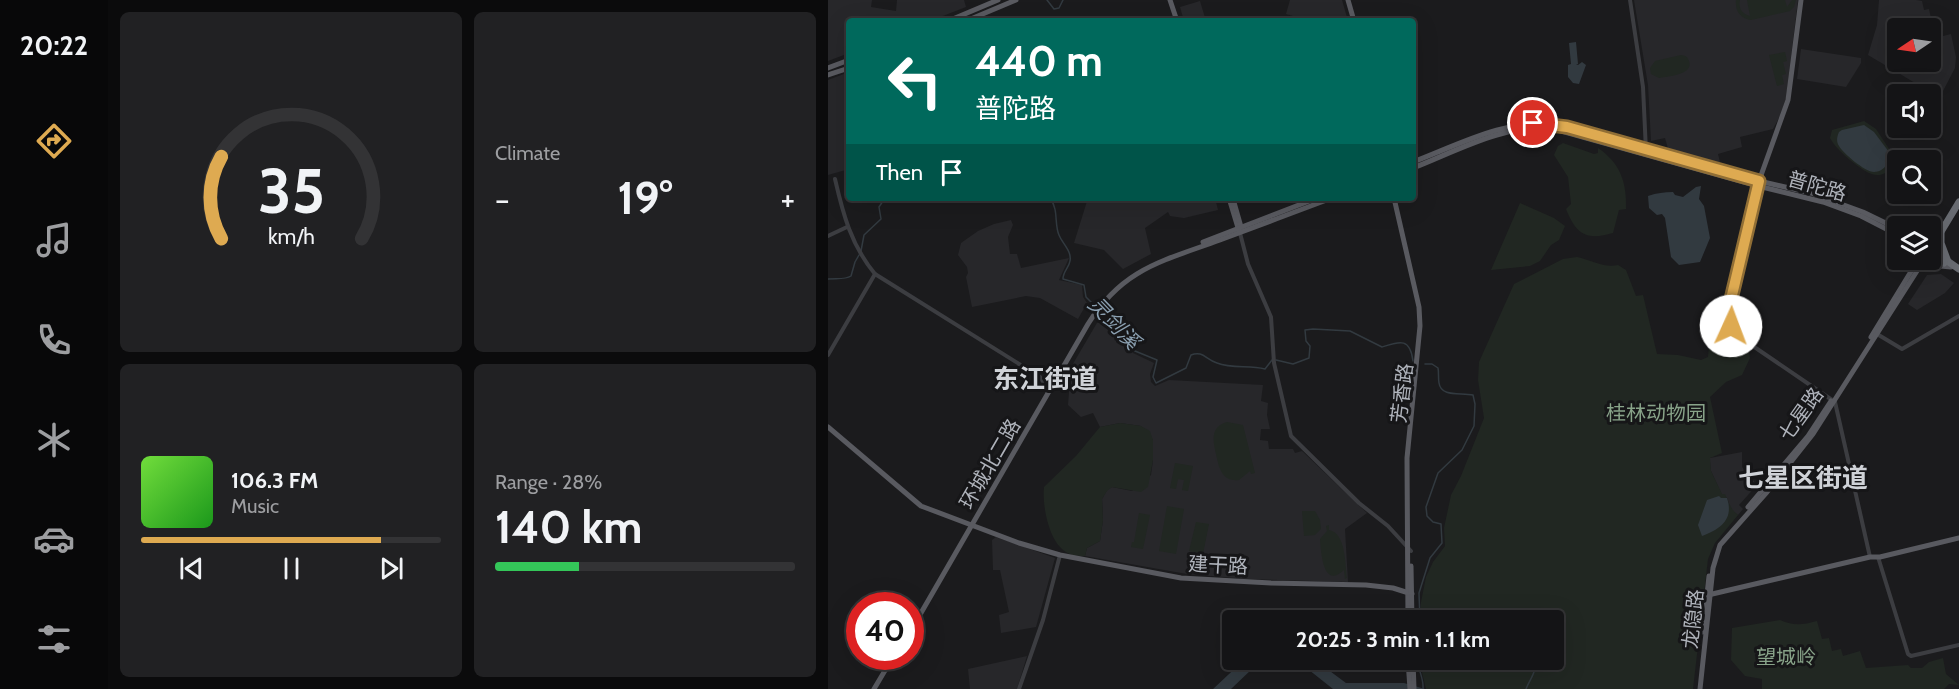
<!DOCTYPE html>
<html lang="en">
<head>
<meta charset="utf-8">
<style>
	body { margin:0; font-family:Cabin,"Noto Sans SC",sans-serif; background:#212123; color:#f1f3f6; height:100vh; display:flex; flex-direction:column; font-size:22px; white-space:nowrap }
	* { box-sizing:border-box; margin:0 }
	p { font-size:20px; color:#9d9ea1 }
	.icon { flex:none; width:33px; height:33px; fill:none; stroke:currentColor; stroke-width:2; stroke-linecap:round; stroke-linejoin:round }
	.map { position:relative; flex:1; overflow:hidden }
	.side { display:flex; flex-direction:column; gap:12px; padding:12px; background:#0b0b0c; width:720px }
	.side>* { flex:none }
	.top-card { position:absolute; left:18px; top:18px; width:570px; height:183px; border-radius:6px; box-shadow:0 6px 24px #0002,0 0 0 2px #333335; background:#00695c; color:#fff; overflow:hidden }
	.needle { width:39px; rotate:257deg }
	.controls { position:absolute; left:1059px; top:18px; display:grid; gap:12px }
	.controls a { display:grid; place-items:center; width:54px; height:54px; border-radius:6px; background:#141416; box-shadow:0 6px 24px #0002,0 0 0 2px #333335; font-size:30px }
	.speed { position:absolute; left:18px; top:592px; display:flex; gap:12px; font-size:30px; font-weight:700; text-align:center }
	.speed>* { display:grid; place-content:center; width:78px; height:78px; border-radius:50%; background:#141416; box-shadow:0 6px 24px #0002,0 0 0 2px #333335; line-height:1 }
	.speed .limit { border:9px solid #d22; background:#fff; color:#111 }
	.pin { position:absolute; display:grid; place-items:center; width:51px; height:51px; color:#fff; margin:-26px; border:3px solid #fff; border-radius:50%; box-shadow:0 2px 6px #0007 }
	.me { position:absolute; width:66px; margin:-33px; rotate:2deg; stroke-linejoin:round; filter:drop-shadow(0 0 4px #0008) }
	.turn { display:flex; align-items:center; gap:21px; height:126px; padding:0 30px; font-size:27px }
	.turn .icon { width:78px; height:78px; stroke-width:2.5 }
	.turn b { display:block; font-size:42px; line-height:51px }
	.then { display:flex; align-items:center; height:57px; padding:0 30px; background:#0003; gap:12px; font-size:22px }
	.big { font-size:45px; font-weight:700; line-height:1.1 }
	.side .widget { flex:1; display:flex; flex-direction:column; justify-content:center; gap:9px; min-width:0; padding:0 21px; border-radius:9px; background:#212123 }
	.side .dial { align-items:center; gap:0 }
	.dial svg { height:156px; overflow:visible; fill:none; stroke:#333335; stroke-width:7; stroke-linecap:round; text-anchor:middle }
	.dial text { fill:#f1f3f6; stroke:none }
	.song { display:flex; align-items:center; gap:18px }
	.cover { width:72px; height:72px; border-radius:9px; background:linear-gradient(135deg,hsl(100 70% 55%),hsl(120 70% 35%)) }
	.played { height:6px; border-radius:3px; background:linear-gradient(90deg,#deaa51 80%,#333335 80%) }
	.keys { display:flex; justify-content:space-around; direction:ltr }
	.heat { display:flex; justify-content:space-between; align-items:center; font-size:33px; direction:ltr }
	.charge { height:9px; border-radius:4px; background:linear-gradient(90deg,#34c759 28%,#333335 0) }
	.side .tiles { flex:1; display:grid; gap:12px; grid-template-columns:repeat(2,1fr) }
	.trip { position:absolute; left:394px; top:610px; width:342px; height:60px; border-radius:6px; background:#141416; box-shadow:0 6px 24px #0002,0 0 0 2px #333335; font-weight:700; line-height:60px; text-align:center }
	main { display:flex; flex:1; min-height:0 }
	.tabs { display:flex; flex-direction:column; width:108px; justify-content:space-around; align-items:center; background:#080809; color:#9d9ea1 }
	.tabs .icon { width:42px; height:42px }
	.tabs .current { color:#deaa51 }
	.tabs b { font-size:27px; color:#f1f3f6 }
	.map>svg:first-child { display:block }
	.built { fill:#27272a }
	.green { fill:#212722 }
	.water { fill:#323a40 }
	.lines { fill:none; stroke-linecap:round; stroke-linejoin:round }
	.stream { stroke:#323a40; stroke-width:1.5 }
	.minor { stroke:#3c3d41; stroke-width:4 }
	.major { stroke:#595a60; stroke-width:5 }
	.highway { stroke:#696c72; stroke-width:7 }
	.route-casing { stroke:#906e35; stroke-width:15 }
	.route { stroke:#deaa51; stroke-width:10 }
	.labels { text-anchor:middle; stroke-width:6; stroke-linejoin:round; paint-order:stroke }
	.street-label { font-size:20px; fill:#afb3bb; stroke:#161618 }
	.park-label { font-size:20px; fill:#88a389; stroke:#161618 }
	.water-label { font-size:21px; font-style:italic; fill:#8ba0b1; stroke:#161618 }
	.district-label { font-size:26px; font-weight:bold; fill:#cfd2d7; stroke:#161618 }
</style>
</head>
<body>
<main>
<nav class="tabs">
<b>20:22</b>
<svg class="icon current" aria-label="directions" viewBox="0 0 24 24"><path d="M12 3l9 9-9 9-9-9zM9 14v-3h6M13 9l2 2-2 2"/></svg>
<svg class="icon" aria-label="music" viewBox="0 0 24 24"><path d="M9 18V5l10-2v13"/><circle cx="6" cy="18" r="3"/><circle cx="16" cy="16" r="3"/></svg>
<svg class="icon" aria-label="phone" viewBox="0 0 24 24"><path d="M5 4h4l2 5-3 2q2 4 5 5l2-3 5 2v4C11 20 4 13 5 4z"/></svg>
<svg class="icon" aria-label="climate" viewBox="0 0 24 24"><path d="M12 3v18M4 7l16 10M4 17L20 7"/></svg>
<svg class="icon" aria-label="car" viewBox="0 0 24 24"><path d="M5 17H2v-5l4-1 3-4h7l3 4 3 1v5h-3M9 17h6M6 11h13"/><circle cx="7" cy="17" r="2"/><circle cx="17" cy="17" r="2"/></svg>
<svg class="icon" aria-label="filters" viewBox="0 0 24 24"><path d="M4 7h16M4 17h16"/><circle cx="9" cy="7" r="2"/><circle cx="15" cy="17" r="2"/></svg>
</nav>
<section class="side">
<div class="tiles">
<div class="widget dial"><svg viewBox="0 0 100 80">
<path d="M14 69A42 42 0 1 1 86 69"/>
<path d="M14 69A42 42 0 0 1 14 27" stroke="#deaa51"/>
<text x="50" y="56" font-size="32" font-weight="700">35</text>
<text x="50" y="72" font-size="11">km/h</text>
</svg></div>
<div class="widget"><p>Climate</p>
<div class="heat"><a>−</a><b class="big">19°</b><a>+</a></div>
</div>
<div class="widget">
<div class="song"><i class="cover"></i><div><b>106.3 FM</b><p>Music</p></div></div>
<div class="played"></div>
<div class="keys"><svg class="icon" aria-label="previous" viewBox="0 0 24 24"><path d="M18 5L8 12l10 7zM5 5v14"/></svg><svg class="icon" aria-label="pause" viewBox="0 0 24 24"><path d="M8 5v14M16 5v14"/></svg><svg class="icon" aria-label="next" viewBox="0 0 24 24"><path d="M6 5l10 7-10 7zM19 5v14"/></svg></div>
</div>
<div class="widget"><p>Range · 28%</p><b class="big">140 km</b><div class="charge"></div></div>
</div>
</section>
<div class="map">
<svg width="1131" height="689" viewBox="0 0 1131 689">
	<rect width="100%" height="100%" fill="#1b1b1d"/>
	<g class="built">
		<polygon points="0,0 44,0 43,7 68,11 69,0 136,0 138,7 102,21 21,21 21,53 0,61"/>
		<polygon points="462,0 514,0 520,21 482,21 458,14"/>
		<polygon points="806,0 970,0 958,98 952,116 945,129 912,137 914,147 890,154 893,166 841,152 837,138 823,141 820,85"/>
		<polygon points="1051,0 1088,0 1094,1 1096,10 1101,9 1106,32 1103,33 1102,28 1070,28 1070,62 1102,62 1103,39 1123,34 1128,57 1127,68 1115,91 1104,93 1040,55 1049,25"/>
		<polygon points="372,1 378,21 356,21 352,7"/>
		<polygon points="973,49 1033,58 1033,63 1018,87 969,79"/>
		<polygon points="21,72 21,169 0,175 0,80"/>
		<polygon points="260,198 387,198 390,210 356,218 342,216 340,212 317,228 323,254 295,269 276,250 246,243"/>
		<polygon points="183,220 185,225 180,237 182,254 189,254 193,268 241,258 231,280 254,285 255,297 259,303 250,319 212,298 198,296 144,307 138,277 140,273 139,267 130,255 133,243 150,231 166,224"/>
		<polygon points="1113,274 1126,283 1117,293 1089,310 1080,304 1099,275"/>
		<polygon points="273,316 294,332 296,342 305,353 326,363 322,374 323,382 327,386 341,380 435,385 433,401 440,403 439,415 442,429 433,429 432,440 440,441 441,449 465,449 467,453 474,451 539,513 517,529 520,582 420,579 359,574 257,556 259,548 272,541 275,520 274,499 279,490 284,487 304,491 323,475 325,460 325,440 313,426 292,423 272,427 265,413 253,417 240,405 241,392 232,386"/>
		<polygon points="914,452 914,467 929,485 911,505 915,509 910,515 903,510 899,498 894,495 883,471 882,462 882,458"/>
		<polygon points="168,537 227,558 208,627 173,633 171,615 181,612 172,570 165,570 164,540"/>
		<polygon points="199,656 189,689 142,689 140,669"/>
	</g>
	<g class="green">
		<path d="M908,0H912C910,8 914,14 922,16L919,0H957L959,7L964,0H968L966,7L962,11L923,20C912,18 907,11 908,0Z"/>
		<polygon points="957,52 959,61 955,62 958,74 954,75 956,84 949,86 941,55"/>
		<path d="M853,55C858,56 859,56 861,61C866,75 840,76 831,78L823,74L822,68L827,61Z"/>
		<path d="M1036,121L1048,129L1069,161C1053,185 1040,174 1022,160C1014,153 1007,147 1002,138L1004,130Z"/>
		<path d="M735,143L766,154L770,153V148C792,163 799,182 798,209L791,210L785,233C758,241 748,234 738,209L743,204L740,177L726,155L730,146Z"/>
		<polygon points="692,203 726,218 737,226 731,240 723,245 712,261 702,266 663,270"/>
		<path d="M749,257C763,260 775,268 790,265L798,270L808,296L815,295L829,354L850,355L873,360L880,357L881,346L890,343L906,341L921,352L922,358L914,375L898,382L882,397L894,453L882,458L883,471L894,494H897C901,502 902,509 910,515L887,543L880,559L865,689H598L591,660H726V621H592L593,602L598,577L605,562L617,546L616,528L623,495L633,476L656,418L650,380L651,362L686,284L735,259Z"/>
		<path d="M399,422L415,425L427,473L423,474L422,471L411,480C394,482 391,468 388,454C385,440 382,427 399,422Z"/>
		<path d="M292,423L313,426L322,431L325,440V460L320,487L313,492L284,487L279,491L274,499L275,520L272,541L259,548L257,556C250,556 244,556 238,552C221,542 214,506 216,487L248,456L272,427Z"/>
		<polygon points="347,463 365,466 360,491 354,490 356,480 350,479 348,489 342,488"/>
		<polygon points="339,506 356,509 348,554 331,551"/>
		<polygon points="474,511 487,511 492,520 493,529 487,535 476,536"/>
		<polygon points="311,513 322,515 315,549 303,547 304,542 306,542"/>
		<polygon points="368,522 381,524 375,554 361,551"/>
		<path d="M501,525V530C518,533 517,564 519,578L517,579L516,570C495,590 493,552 492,539L499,531L498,526Z"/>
		<path d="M952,620C966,626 974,625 989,621L994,639L1001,638L1004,651L1013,649L1015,656L1032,651L1038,668L1080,665L1083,668H1094L1101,662L1115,658L1118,674L1131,685L1121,684L1116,689H934V679L917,676L903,660L904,628Z"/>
	</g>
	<g class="water">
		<polygon points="748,42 750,64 748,65 750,65 754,62 758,65 751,84 745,83 740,77 740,65 743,64 741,43"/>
		<path d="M1036,125L1046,132L1061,152L1057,157L1058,166C1055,169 1051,172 1046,172C1037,172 1015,153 1011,146C1008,141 1009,137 1011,132L1014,130Z"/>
		<path d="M873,186L871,199L876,206L882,238L872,262L851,265L843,257L837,218L834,214L829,215L821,208L820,196C829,193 836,192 845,192L847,195L855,197L868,187Z"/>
		<path d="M891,496L893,498H899C906,519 893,529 874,536L870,525L879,500Z"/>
		<polygon points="416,660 487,660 518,683 576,683 597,689 505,689 476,666 460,662 435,664 424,669 403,689 385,689"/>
	</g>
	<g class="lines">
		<g class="stream">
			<polyline points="219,0 226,9 231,8 235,0"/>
			<path d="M222,198C231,210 226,224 231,235C234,243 244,251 242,261C241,268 235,271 235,279L256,285L258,297L269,308"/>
			<polyline points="33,251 36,235 53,219 51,207 57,198"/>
			<path d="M0,279C8,278 17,280 23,276L27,262L31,255"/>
			<path d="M273,311L298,332L301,343L307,351L329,360L325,377L328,383L358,368L363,355C375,350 378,360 389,363C404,369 421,365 437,369L444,360"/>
			<path d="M448,360L465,364L481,358L482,346L478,341L477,330L485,329L522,331L554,347C573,341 582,338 585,361"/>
			<path d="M592,621L591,593L602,558L614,543L613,524L605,522L599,516L598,507L610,473L634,450L646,426L647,404L645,395C634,392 613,398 611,383C610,377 611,373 610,368L604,364H597"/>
			<path d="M590,660C590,671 596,678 595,689"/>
			<path d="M698,689C702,679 710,670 706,660"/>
		</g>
		<g class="minor">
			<polyline points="802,0 815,87 818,151"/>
			<path d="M7,179C15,214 23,245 47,274L212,377L221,391"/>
			<path d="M930,184L901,312C901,326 908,333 919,342L1007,402L1042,557"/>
			<polyline points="412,233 420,264 443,317 446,363 463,436 531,503 560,526 583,551"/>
			<polyline points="0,236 19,227"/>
			<polyline points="1049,334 1074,349 1131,316"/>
			<polyline points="0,355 47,274"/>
			<polyline points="1050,557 1080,654 1083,656 1131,645"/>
			<polyline points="191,689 215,620 232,555"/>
		</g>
		<g class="major">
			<polyline points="342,0 349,21"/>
			<polyline points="520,0 526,21"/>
			<polyline points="120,21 170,0"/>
			<polyline points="138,21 188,0"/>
			<polyline points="0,68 21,60"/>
			<polyline points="0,75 21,68"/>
			<path d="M585,162C630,145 677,119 727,124L931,181L983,193L1035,212L1070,229"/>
			<path d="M585,168C629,151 677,123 726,129L930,186L995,202L1033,216L1070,235"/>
			<polyline points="931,181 960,100 973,0"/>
			<polyline points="401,198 411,231"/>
			<polyline points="566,198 591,307 592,326 579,458 580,621"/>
			<polyline points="405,199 413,227"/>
			<polyline points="375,242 489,198"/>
			<polyline points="1092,269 1102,265 1123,267"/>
			<polyline points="1043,337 1090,260"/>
			<polyline points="0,427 93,506 191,543 232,555 353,578 443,583 538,585 565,588 584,594"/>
			<polyline points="920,507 980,436 1003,401"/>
			<polyline points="583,566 584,621"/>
			<polyline points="880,595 1042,557 1052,557 1131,538"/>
			<path d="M82,632L260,324C295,268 335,261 392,240C429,226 467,212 504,198"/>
			<polyline points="875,632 881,576"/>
			<polyline points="580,660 582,689"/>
			<polyline points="585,660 586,689"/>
			<polyline points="46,689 65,657"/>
			<polyline points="872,689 885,568 892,545 939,492 985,434 1096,260"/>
		</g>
		<g class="highway">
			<polyline points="1113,233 1113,243 1119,259"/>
			<polyline points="1102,240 1109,229"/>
			<polyline points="1102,249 1131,269"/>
			<polyline points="1102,250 1131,202"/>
			<polyline points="1102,255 1116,263"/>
		</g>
	</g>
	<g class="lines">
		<defs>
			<polyline id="route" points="705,123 739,127 931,181 900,312 903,326"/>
		</defs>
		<use href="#route" class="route-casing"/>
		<use href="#route" class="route"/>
	</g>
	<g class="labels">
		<g class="street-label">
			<text transform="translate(989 186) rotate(16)" y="7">普陀路</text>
			<text transform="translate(574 393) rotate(-83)" y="7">芳香路</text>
			<text transform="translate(973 414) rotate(-54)" y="7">七星路</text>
			<text transform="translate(162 464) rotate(-60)" y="7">环城北二路</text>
			<text transform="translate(390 565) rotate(3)" y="7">建干路</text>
			<text transform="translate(865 619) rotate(-84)" y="7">龙隐路</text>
		</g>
		<g class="park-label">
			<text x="828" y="420">桂林动物园</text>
			<text x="958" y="664">望城岭</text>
		</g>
		<g class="water-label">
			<text transform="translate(286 323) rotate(46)" y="7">灵剑溪</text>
		</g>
		<g class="district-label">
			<text x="217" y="388">东江街道</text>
			<text x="975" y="487">七星区街道</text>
		</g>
	</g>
</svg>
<div class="controls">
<a><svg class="needle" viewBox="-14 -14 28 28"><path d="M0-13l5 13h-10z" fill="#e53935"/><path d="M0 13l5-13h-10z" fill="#9d9ea1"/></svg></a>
<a><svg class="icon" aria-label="sound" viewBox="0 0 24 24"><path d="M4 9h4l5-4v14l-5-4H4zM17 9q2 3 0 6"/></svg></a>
<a><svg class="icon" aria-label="search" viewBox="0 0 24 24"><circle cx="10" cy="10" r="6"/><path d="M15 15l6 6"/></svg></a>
<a><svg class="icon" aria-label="layers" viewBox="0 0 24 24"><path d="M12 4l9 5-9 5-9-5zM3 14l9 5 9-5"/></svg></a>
</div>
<div class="speed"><div class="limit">40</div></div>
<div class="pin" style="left:705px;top:123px;background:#d93025"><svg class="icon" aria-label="arrive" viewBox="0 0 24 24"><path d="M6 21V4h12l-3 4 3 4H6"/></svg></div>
<svg class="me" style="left:903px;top:326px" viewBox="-20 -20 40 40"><circle r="19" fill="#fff"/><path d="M0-13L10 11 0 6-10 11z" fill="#deaa51"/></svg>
<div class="trip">20:25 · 3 min · 1.1 km</div>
<div class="top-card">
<div class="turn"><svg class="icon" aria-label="left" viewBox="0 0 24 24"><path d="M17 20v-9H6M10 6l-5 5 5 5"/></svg><div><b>440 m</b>普陀路</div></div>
<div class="then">Then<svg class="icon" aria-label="arrive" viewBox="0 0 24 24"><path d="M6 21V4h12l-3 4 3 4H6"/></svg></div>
</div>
</div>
</main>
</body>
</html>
